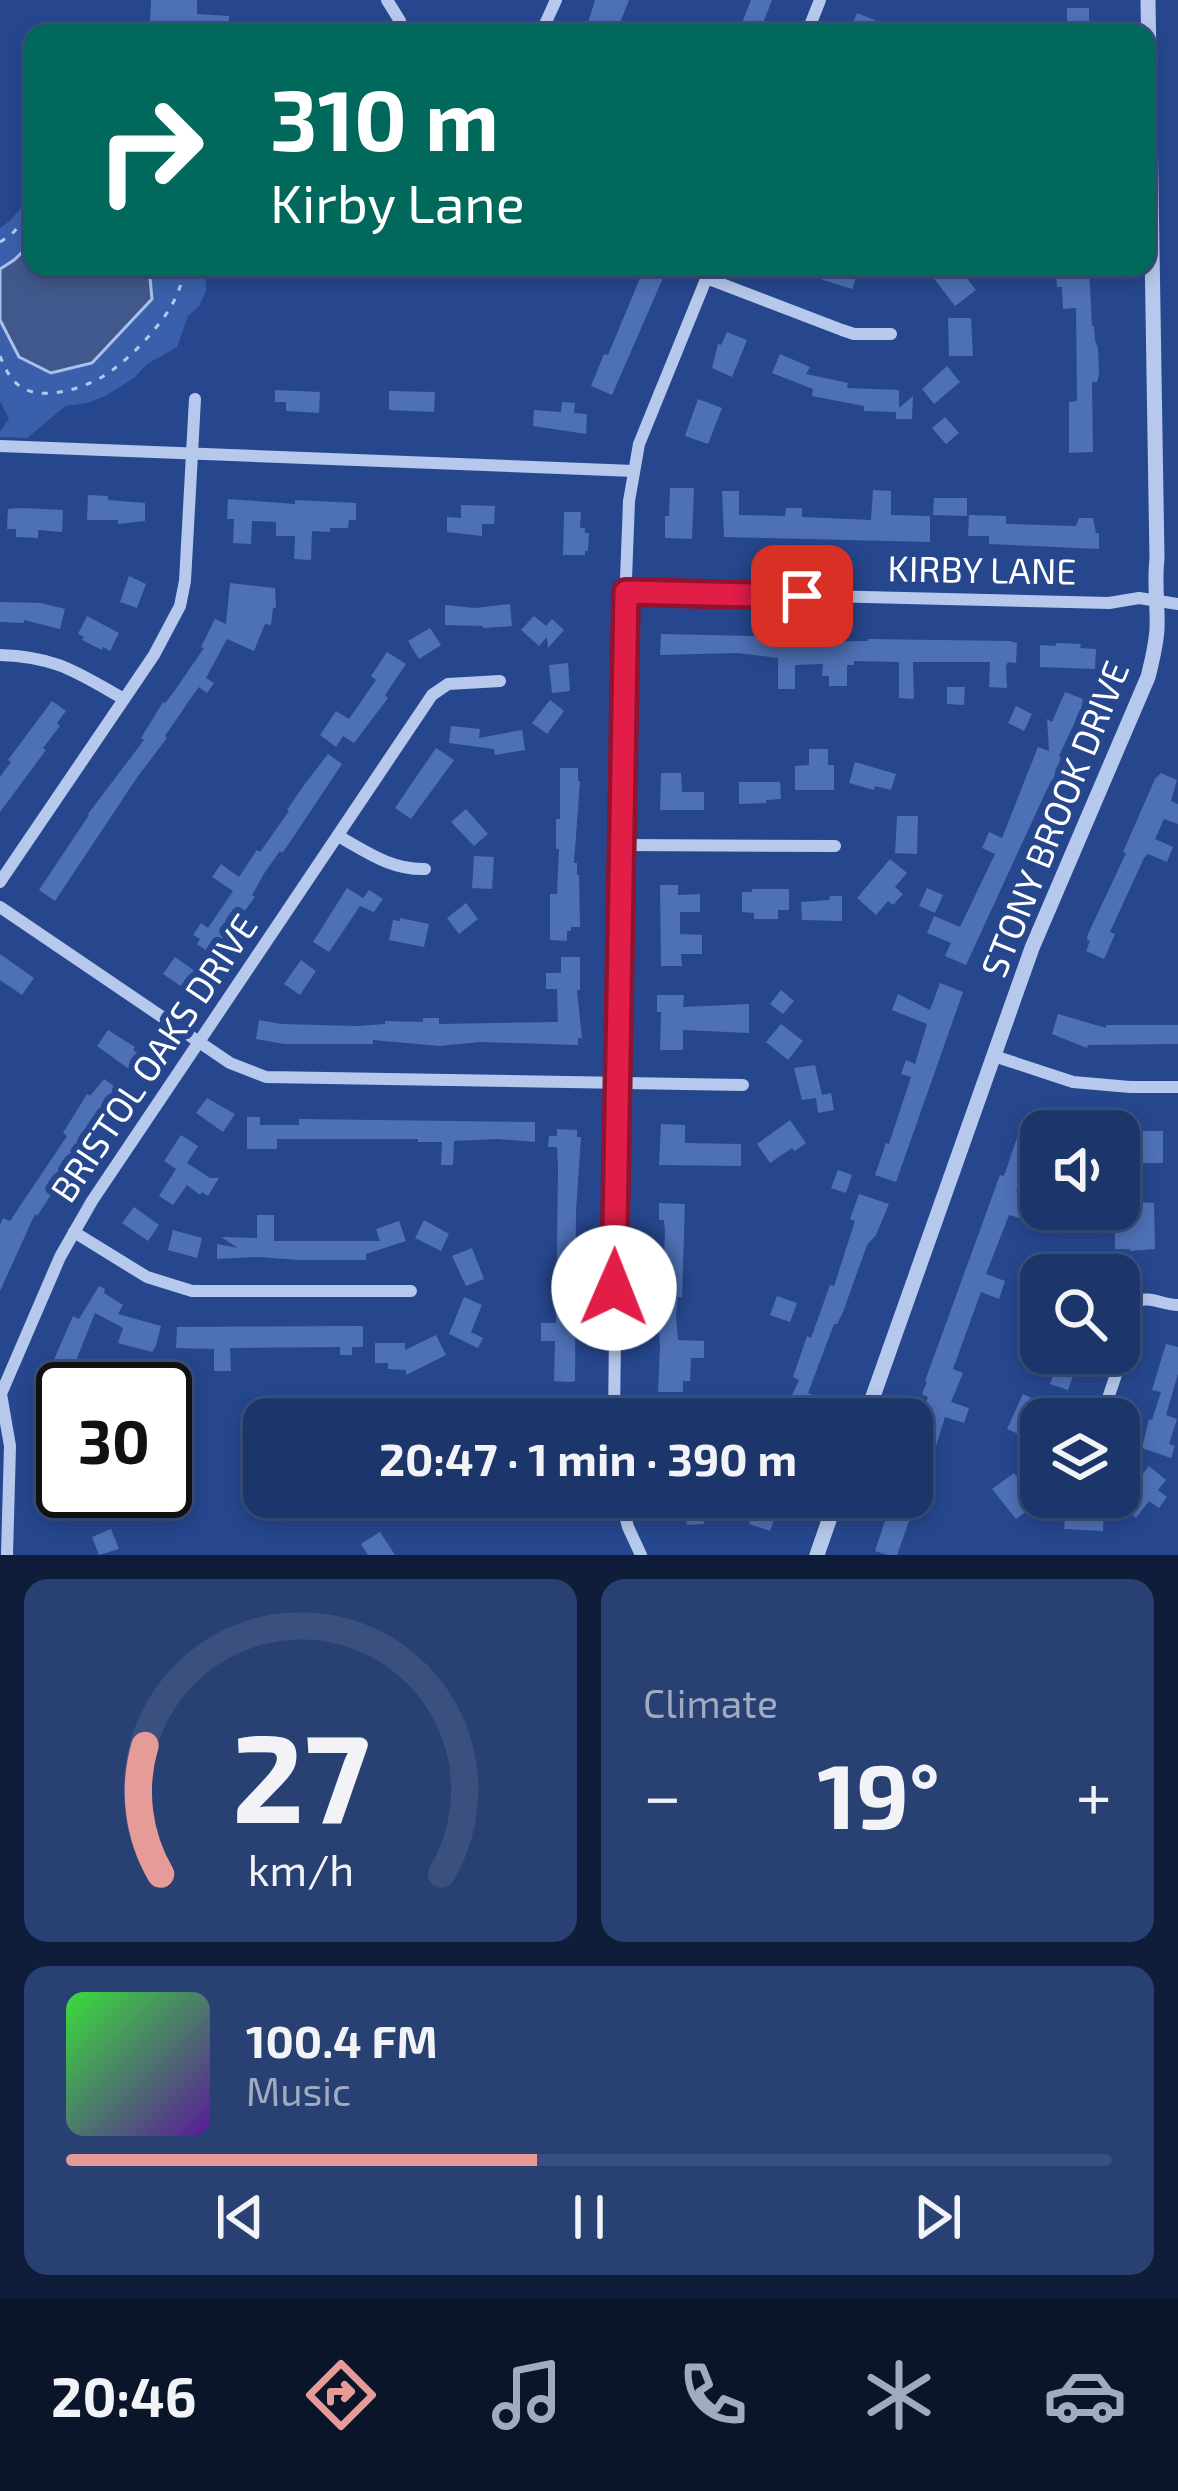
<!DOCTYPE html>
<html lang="en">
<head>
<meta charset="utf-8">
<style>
	body { margin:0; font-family:"Exo 2",sans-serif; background:#294072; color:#f1f3f6; height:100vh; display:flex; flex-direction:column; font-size:45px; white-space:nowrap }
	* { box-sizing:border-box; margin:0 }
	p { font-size:39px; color:#a0abc1 }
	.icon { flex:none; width:66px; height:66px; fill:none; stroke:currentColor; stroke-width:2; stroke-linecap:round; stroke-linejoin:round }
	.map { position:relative; height:1555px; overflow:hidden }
	.side { display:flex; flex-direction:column; gap:24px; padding:24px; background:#0f1d3a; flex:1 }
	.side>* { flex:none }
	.top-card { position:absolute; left:24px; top:24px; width:1131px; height:252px; border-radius:24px; box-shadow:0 6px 18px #0003,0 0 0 3px #3a507e; background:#00695c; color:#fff; overflow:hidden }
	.tools { position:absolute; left:1020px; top:1110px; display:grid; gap:24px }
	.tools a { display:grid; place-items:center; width:120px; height:120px; border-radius:24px; background:#1c356a; box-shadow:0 6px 18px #0003,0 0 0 3px #3a507e; font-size:60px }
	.speed { position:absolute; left:36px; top:1362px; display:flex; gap:24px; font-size:60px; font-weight:700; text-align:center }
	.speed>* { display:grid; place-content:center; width:156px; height:156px; border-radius:50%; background:#1c356a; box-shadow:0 6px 18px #0003,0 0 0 3px #3a507e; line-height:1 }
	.speed .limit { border:6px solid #111; border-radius:18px; background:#fff; color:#111 }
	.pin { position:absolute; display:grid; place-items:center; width:102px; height:102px; color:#fff; margin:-51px; border-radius:24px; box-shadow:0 6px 18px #0006 }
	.me { position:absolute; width:132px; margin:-66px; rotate:1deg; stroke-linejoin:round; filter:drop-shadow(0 0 9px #0008) }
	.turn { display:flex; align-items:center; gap:42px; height:252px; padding:0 48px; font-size:54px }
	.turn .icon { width:156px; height:156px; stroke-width:2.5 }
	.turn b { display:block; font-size:84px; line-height:102px }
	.big { font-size:90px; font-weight:700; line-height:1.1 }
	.side .card { flex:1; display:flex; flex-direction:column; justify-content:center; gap:18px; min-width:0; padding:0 42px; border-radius:24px; background:#294072 }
	.side .dial { align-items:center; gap:0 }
	.dial svg { height:312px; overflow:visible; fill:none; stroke:#3a507e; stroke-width:7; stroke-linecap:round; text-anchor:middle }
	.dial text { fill:#f1f3f6; stroke:none }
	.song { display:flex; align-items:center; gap:36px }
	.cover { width:144px; height:144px; border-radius:18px; background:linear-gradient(135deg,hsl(120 70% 55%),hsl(270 70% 35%)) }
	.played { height:12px; border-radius:6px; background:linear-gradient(90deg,#e69b98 45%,#3a507e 45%) }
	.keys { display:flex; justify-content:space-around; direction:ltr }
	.heat { display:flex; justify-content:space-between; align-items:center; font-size:66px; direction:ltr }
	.side .tiles { flex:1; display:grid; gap:24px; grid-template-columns:1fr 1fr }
	.card:last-child { grid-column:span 2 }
	.trip { position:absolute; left:243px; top:1398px; width:690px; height:120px; border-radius:24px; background:#1c356a; box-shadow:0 6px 18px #0003,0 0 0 3px #3a507e; font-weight:700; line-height:120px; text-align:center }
	.tab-bar { display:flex; height:192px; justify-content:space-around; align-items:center; background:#0b152a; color:#a0abc1 }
	.tab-bar .icon { width:84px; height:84px }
	.tab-bar .current { color:#e69b98 }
	.tab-bar b { font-size:54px; color:#f1f3f6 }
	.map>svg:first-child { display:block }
	.green { fill:#3a60ab }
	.water { fill:#40588b; stroke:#aac1ec; stroke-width:3 }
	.building { fill:#4e70b5 }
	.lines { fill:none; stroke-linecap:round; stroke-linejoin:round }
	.path { stroke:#b6c8eb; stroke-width:3; stroke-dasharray:6 9; stroke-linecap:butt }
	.minor { stroke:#b6c8eb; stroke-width:12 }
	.tertiary { stroke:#b6c8eb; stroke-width:15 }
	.route-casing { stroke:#92132f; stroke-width:30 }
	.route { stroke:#e11d48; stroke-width:21 }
	.labels { text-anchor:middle; stroke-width:12; stroke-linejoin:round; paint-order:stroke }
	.street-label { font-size:36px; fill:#fff; stroke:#26478e }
</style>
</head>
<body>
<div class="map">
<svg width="1178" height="1555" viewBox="0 0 1178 1555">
	<rect width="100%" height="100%" fill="#26478e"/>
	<path class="green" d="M33,187V267H205L206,291L199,306L188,316L177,347L147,364L134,378L105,396L87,403L65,406L27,438L0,437V431L9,419L0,401V228C14,220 26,201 33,187Z"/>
	<polygon class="water" points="33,242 33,267 149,267 152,299 92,363 51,373 19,357 0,320 0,269 14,260"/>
	<g class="building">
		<polygon points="151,0 197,0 197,14 229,16 229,33 176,33 176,23 150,22"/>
		<polygon points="595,0 629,0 616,33 588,23"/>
		<polygon points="751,0 772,0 759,33 738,33"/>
		<rect x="1067" y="8" width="22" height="25"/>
		<polygon points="857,13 877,21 872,33 849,33"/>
		<polygon points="792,267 845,267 844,270 857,274 852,289 792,270"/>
		<rect x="881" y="267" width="35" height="12"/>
		<polygon points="935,267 958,267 976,290 955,306 929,272"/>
		<polygon points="1089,267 1092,326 1094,326 1095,340 1098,348 1099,374 1097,382 1092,382 1093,452 1069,453 1069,402 1077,401 1076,308 1063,309 1062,287 1057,287 1056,269"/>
		<polygon points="643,271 663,278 612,395 591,386 604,354 608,355"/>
		<polygon points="948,318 971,318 973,356 949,356"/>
		<polygon points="727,332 747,340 732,377 712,368 718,344 721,345"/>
		<polygon points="780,354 810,367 806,374 848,383 847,388 899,390 899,408 913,396 912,419 896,419 896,412 864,411 864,406 812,396 813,389 772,373"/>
		<polygon points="947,366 960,382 934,404 922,389"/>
		<polygon points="275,390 320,392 319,413 286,411 286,402 275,402"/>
		<polygon points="389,391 435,392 434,412 389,410"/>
		<polygon points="698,399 722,408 708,444 685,436"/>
		<polygon points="562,402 575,403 574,413 587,414 586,434 533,426 534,410 561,412"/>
		<polygon points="945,417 959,433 946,444 932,428"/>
		<polygon points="670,488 694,488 692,539 665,538 665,516 669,516"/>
		<polygon points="873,490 891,491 891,515 930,516 930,542 724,537 722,491 739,491 739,515 785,516 786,508 802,508 802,517 871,520"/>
		<polygon points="88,495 108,496 108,500 145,503 145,521 118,524 118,520 87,520"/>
		<polygon points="934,498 967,498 967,516 933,515"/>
		<polygon points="228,499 295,504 295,500 356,503 356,520 349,520 348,528 330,528 330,532 312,531 311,560 294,559 295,536 276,536 276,522 252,521 251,544 233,543 234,519 227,519"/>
		<polygon points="461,505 495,506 494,524 482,524 482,536 447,532 447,517 461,518"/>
		<polygon points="22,508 63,510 62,532 38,530 38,538 16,537 16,529 7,529 8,509"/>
		<polygon points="564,512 581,512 580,528 585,528 585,533 589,533 588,551 585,551 585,555 563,555"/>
		<polygon points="969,515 1006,516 1006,524 1076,526 1079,518 1093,518 1096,533 1099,533 1099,549 989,544 989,536 968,536"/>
		<polygon points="129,576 146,584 137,608 120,602"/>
		<polygon points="230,583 275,588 276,608 273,608 271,625 265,624 254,651 227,639 206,678 214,683 207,693 199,687 195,692 165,736 167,738 138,776 55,901 39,890 89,815 88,814 144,740 141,738 163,702 165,703 173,693 204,648 201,647 215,619 226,624"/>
		<polygon points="0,602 41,603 65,609 60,629 24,620 24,623 0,622"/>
		<polygon points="510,604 512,626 483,628 483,626 445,625 445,605 475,608"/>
		<polygon points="87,616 119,633 110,651 103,647 102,650 82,640 84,637 78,634"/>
		<polygon points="534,616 546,626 552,619 564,630 548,648 547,637 539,646 521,630"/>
		<polygon points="430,628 441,645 419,659 408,641"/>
		<polygon points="661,634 796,637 804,639 804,642 868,641 868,639 1010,641 1017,643 1016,663 1008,662 1006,666 1007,688 989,687 990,662 913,662 914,699 899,698 899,662 854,661 854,665 847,665 847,686 829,686 829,676 822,676 823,664 795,665 795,689 778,689 778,658 738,653 660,655"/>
		<polygon points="1056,643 1081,644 1080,648 1096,649 1095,669 1040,667 1040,645 1056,646"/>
		<polygon points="387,652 406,664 385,695 388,698 354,743 343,736 336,747 320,735 336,711 349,719 376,680 371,676"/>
		<polygon points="568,663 570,691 552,693 549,665"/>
		<polygon points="947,687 965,687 964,705 947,704"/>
		<polygon points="1065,692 1083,699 1081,709 1059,756 1061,757 1050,788 1048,787 966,965 945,956 951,943 927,933 934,916 960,927 995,854 982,848 989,832 1002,838 1038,747 1049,751 1047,719 1052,722"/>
		<polygon points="550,700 564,711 547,734 532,723"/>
		<polygon points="52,701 66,711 57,723 60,726 43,748 46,750 0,812 0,777 11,762 8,760"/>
		<polygon points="1016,706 1032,714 1024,731 1008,723"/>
		<polygon points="451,726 480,729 479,738 522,730 525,750 495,755 494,749 449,743"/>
		<polygon points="436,748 454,760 411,819 395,808"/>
		<polygon points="809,749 828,749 828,765 834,765 834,790 795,790 795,766 809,765"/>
		<polygon points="328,754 342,764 288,845 282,853 280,851 265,872 252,895 255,897 212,955 197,944 200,939 193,935 201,923 208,928 233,891 212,877 221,864 239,877 257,850 260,852 289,811 287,810 304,785"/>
		<polygon points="855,762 896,774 891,790 875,786 874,790 849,783"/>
		<polygon points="560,768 578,768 578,781 580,781 574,863 577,863 577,875 579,875 580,927 571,927 571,931 567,931 567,941 550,940 550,894 557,894 559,849 556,849 556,819 560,819"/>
		<polygon points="661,773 681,773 682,792 704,792 704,810 660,810"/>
		<polygon points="1161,773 1177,780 1171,801 1178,804 1178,824 1164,819 1155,839 1173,847 1167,862 1148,854 1144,858 1110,932 1115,934 1104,959 1086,951 1090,941 1087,940 1088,934 1119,868 1126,853 1123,852 1155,779"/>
		<polygon points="739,782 780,782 781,799 766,800 766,803 739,804"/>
		<polygon points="466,809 488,834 474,846 451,822"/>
		<polygon points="897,816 918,816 917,854 895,853"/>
		<polygon points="474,856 494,857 492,889 472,888"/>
		<polygon points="890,859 907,873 895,887 903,894 893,905 888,901 876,915 857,898"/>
		<polygon points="660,885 678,885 678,895 700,894 700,912 680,912 680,934 702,935 702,954 681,954 682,966 661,966"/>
		<polygon points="347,888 363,898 369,890 383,899 374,912 360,906 329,952 313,942"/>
		<polygon points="927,888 943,895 935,913 919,906"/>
		<polygon points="752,889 789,889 789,910 778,910 778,919 754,919 754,913 742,912 742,892 752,892"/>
		<polygon points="830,896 842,896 842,921 802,920 801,902 829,900"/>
		<polygon points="466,903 478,919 459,934 447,918"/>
		<polygon points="400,918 429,924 424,947 389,940 393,920 400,921"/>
		<polygon points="0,954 34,978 22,995 0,980"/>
		<polygon points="175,957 199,974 188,991 163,974"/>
		<polygon points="561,957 580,957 580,990 577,990 582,1038 578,1038 578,1045 480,1042 439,1046 373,1040 373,1044 284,1044 256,1039 259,1020 281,1024 358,1026 385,1024 385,1021 423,1022 423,1018 439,1018 439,1024 558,1022 557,989 546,989 546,973 561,973"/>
		<polygon points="301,960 316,971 300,995 284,984"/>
		<polygon points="940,983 963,992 896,1182 875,1175 886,1143 889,1144 911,1077 901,1074 906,1060 915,1064 927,1024 892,1010 898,994 930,1010"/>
		<polygon points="781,990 794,1001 783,1014 770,1004"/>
		<polygon points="657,995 684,995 683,1007 749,1004 749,1033 683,1030 683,1050 660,1050 661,1012 657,1012"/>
		<polygon points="1058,1014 1106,1028 1106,1025 1178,1025 1178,1044 1088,1045 1087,1048 1052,1034"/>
		<polygon points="781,1024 803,1041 788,1060 766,1042"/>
		<polygon points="108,1030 135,1047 133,1050 144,1057 133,1072 97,1046"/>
		<polygon points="815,1065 822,1095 831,1093 834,1110 818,1113 816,1098 802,1100 794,1068"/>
		<polygon points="104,1079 121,1091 86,1136 75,1154 77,1156 37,1216 35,1214 0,1291 0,1225 3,1218 10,1221 67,1136 63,1133 87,1094 90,1096"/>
		<polygon points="207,1098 235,1114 223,1132 196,1113"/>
		<polygon points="1029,1114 1045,1119 1030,1164 1026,1163 1016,1191 1024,1194 1021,1200 1029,1203 1023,1219 1009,1215 986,1274 1005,1281 999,1299 981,1292 953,1369 963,1373 951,1402 969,1408 964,1423 945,1417 932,1459 924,1456 912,1484 912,1427 917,1429 928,1397 922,1394 927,1382 925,1381 1000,1175 1004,1176 1021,1126 1024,1127"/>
		<polygon points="247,1117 260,1117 260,1125 299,1125 299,1119 535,1122 535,1142 497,1139 454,1141 453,1165 441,1165 442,1142 418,1142 418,1139 277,1139 277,1149 247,1149"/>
		<polygon points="790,1120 806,1143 795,1151 792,1148 770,1163 757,1144"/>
		<polygon points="661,1124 685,1125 685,1143 741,1144 741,1166 659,1165"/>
		<polygon points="557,1129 577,1130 577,1137 581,1137 576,1211 575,1381 569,1382 554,1381 555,1341 541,1341 541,1323 556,1323 558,1167 557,1147 548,1147 549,1136 557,1136"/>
		<polygon points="1128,1131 1163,1131 1163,1163 1126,1163"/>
		<polygon points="181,1135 198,1146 187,1163 210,1178 219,1178 208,1196 202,1192 200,1195 187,1185 173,1205 159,1196 176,1169 164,1161"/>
		<polygon points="838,1170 852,1175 846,1193 831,1188"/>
		<polygon points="859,1194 889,1204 876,1235 867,1245 843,1312 837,1324 834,1324 808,1393 813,1395 809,1414 818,1419 781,1419 799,1380 793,1377 807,1336 811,1338 830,1285 834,1286 855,1221 850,1219"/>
		<polygon points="1136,1202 1154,1203 1155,1249 1130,1251 1130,1249 1115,1249 1115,1226 1131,1226 1132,1217 1136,1217"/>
		<polygon points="659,1203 685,1204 682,1297 678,1297 676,1316 678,1340 704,1341 704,1358 691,1358 690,1381 683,1381 683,1392 658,1392 660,1346 659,1332 656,1332 656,1315 662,1316 663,1283 653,1283 654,1256 664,1257 665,1232 664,1220 659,1220"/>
		<polygon points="134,1207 159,1225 148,1241 122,1223"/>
		<polygon points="257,1215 274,1215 274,1241 380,1241 376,1229 399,1221 406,1241 366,1254 366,1260 300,1260 258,1257 217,1259 217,1244 238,1248 221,1237 257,1238"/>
		<polygon points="424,1220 449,1234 441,1251 415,1238"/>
		<polygon points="173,1230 202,1238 197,1258 168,1250"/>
		<polygon points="472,1248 484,1279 466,1286 452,1256"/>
		<polygon points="1068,1252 1078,1258 1083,1252 1100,1264 1093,1275 1075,1275 1060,1265"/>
		<polygon points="99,1286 105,1289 104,1293 123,1305 118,1314 161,1326 156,1346 152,1352 118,1343 123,1328 95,1313 77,1358 114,1375 111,1383 89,1375 86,1381 77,1376 75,1381 49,1371 73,1316 79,1319"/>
		<polygon points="777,1296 797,1303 790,1322 770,1315"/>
		<polygon points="464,1297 482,1305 471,1332 483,1338 478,1348 449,1334"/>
		<polygon points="363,1326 363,1347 352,1347 352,1355 340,1355 340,1347 230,1348 231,1371 214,1371 214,1349 176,1348 177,1327"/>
		<polygon points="436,1335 446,1355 406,1375 406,1370 388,1369 388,1363 375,1363 375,1343 405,1343 405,1350"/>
		<polygon points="1166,1344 1178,1347 1178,1374 1166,1415 1177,1419 1169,1444 1175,1446 1171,1458 1142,1448 1149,1419 1152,1420 1161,1392 1152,1390"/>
		<polygon points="1061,1353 1079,1359 1068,1390 1050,1384"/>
		<polygon points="1023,1394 1042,1403 1027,1438 1007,1429"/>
		<polygon points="1149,1466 1166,1480 1158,1490 1167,1497 1159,1508 1149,1501 1136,1518 1119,1504"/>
		<polygon points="1014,1473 1036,1504 1016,1519 992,1489"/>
		<polygon points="660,1497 691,1497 692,1509 703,1508 704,1524 687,1525 685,1510 661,1512"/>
		<polygon points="759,1497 782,1497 770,1531 749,1524"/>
		<polygon points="893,1497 910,1497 902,1518 909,1521 897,1555 888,1555 875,1551"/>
		<polygon points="1066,1508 1104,1510 1103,1531 1064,1529"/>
		<polygon points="111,1529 119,1549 99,1555 92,1537"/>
		<polygon points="380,1532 395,1555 368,1555 361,1544"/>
	</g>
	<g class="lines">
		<g class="path">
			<polyline points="0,242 11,235 33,211"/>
			<path d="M0,356C5,368 10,380 21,387C42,401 81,389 102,377C127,362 153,334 169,310C177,297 182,282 187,267"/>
		</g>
		<g class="minor">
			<polyline points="387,0 400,21"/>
			<polyline points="541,33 556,0"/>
			<polyline points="807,33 820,0"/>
			<polyline points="706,278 842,330 854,334 891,334"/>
			<polyline points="0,446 634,471"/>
			<polyline points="626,591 1109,603 1139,598 1178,604"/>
			<path d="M0,655C57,657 76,672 124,699"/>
			<path d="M338,836C367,852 391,870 425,869"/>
			<polyline points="621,845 835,846"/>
			<polyline points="0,882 154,655 180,606 185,581 195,399"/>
			<polyline points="0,907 230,1063 266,1077 743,1085"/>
			<polyline points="994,1056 1073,1082 1130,1087 1178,1087"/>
			<polyline points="74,1232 147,1277 192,1291 411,1291"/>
			<polyline points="614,1419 623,657 629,501 639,444 711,267"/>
			<path d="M1101,1419L1127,1342L1136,1302C1147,1295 1164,1305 1178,1305"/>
			<polyline points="620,1497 628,1527 641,1555"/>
			<polyline points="7,1555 10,1446 1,1394 60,1257 92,1201 432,695 448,684 500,681"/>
		</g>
		<g class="tertiary">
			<path d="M865,1419L1032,948L1148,677C1152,661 1156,646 1157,629C1158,605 1154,583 1157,559L1148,0"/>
			<polyline points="817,1555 837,1497"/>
		</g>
	</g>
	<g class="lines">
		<defs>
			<polyline id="route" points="614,1288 626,592 802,596"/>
		</defs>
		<use href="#route" class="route-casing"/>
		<use href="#route" class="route"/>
	</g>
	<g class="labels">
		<g class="street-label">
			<text transform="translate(982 570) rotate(1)" y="13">KIRBY LANE</text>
			<text transform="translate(1055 819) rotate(-68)" y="13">STONY BROOK DRIVE</text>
			<text transform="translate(154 1058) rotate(-56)" y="13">BRISTOL OAKS DRIVE</text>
		</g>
	</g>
</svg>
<div class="tools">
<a><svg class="icon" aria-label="sound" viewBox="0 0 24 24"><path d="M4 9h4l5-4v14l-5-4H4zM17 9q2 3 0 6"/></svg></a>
<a><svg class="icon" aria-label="search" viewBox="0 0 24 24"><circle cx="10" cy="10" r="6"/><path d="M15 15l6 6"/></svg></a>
<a><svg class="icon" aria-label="layers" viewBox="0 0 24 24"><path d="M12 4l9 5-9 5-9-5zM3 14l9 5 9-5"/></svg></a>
</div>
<div class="speed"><div class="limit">30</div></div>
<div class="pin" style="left:802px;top:596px;background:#d93025"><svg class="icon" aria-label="arrive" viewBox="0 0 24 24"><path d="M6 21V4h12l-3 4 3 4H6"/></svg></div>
<svg class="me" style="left:614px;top:1288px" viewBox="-20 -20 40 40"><circle r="19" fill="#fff"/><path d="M0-13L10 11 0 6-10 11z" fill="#e11d48"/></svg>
<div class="trip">20:47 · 1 min · 390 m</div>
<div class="top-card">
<div class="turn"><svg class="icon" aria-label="right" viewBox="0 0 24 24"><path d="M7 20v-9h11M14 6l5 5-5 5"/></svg><div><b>310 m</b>Kirby Lane</div></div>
</div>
</div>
<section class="side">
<div class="tiles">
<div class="card dial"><svg viewBox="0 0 100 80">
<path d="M14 69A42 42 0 1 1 86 69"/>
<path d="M14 69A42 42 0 0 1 10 36" stroke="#e69b98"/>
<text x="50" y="56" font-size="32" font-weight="700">27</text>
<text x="50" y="72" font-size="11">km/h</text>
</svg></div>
<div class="card"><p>Climate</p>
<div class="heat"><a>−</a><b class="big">19°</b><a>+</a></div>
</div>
<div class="card">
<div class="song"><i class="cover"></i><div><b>100.4 FM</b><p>Music</p></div></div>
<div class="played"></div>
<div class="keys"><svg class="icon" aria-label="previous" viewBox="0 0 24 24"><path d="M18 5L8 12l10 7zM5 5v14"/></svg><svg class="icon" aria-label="pause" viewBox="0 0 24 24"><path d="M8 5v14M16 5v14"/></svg><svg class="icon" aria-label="next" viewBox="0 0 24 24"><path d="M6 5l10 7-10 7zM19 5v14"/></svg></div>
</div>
</div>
</section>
<nav class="tab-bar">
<b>20:46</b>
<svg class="icon current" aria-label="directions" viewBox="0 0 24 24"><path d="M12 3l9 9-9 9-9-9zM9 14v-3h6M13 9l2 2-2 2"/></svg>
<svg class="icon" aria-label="music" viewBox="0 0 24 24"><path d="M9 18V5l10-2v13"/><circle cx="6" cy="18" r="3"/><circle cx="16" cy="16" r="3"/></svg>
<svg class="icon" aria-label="phone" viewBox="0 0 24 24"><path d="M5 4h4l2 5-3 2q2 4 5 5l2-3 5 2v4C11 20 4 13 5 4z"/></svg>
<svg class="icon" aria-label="climate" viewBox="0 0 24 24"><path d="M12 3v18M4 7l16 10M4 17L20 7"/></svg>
<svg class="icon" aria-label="car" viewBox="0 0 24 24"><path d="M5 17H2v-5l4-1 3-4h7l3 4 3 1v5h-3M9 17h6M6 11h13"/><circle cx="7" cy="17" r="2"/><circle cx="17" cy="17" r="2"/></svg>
</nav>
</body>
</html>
